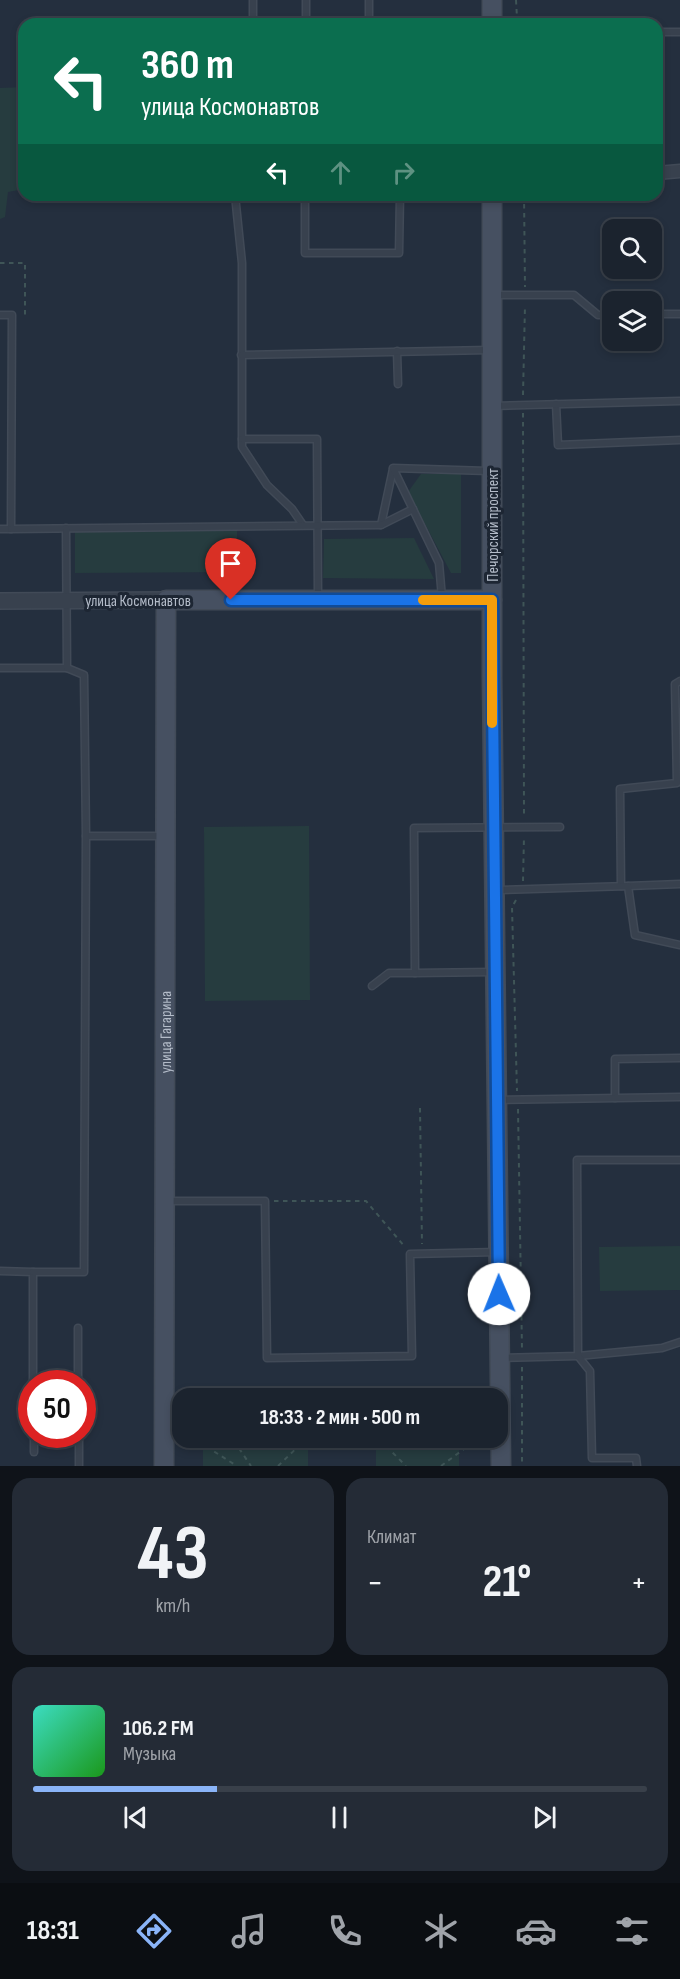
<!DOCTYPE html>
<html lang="ru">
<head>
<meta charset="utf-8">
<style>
	body { margin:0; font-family:"Sofia Sans Condensed",sans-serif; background:#242b36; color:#f1f3f6; height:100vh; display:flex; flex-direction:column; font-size:22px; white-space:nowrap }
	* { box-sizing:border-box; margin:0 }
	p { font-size:20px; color:#a0a4aa }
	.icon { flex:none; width:33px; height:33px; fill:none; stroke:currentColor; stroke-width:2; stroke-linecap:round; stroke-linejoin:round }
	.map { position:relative; height:1466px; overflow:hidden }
	.drawer { display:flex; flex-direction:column; gap:12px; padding:12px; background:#0f1319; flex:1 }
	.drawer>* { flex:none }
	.hud { position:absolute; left:18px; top:18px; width:645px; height:183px; border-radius:18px; box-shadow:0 3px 9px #0003,0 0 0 2px #39404a; background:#0b6e4f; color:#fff; overflow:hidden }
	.buttons { position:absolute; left:602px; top:219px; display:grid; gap:12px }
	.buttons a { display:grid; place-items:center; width:60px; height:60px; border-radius:12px; background:#1b232e; box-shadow:0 3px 9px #0003,0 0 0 2px #39404a; font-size:30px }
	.speed { position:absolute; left:18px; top:1370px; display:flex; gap:12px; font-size:30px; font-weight:700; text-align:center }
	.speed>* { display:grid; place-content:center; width:78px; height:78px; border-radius:50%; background:#1b232e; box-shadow:0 3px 9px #0003,0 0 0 2px #39404a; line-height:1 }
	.speed .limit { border:9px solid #d22; background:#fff; color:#111 }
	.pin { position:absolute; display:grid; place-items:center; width:51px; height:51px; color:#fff; margin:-62px -26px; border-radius:50% 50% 50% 0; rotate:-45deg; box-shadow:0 0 6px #0007 }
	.pin .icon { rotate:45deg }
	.me { position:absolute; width:66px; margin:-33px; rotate:359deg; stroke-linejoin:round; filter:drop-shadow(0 0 4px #0008) }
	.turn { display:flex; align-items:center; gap:21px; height:126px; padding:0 24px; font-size:27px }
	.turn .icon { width:78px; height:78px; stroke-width:2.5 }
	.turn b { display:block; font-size:42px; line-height:51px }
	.lanes { display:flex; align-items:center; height:57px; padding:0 24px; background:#0003; justify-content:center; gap:30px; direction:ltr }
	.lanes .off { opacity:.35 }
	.big { font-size:45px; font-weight:700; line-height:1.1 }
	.drawer .widget { flex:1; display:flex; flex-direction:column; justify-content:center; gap:9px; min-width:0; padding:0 21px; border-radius:18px; background:#242b36 }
	.drawer .dial { align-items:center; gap:0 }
	.dial b { font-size:78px; line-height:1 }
	.song { display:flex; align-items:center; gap:18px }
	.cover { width:72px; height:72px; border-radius:9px; background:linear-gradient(135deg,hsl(170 70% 55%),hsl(120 70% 35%)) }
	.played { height:6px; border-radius:3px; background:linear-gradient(90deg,#8ab4f8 30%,#39404a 30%) }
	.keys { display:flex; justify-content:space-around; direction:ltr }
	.heat { display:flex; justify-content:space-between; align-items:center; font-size:33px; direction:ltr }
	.drawer .tiles { flex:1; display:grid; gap:12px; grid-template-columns:1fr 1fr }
	.widget:last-child { grid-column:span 2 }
	.trip { position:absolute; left:172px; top:1388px; width:336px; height:60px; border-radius:18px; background:#1b232e; box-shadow:0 3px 9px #0003,0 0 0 2px #39404a; font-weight:700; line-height:60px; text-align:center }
	.tab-bar { display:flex; height:96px; justify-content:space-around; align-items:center; background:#0b0e12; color:#a0a4aa }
	.tab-bar .icon { width:42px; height:42px }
	.tab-bar .current { color:#8ab4f8 }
	.tab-bar b { font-size:27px; color:#f1f3f6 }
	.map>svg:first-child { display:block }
	.green { fill:#263c3f }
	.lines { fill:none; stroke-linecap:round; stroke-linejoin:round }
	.service-casing { stroke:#414a57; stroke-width:9 }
	.minor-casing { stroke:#414a57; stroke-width:15 }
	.tertiary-casing { stroke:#414a57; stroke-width:18 }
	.secondary-casing { stroke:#414a57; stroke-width:21 }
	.path { stroke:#3f5557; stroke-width:2; stroke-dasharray:4.5 4.5; stroke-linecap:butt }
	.service { stroke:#38414e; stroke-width:6 }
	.minor { stroke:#38414e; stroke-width:12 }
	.tertiary { stroke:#38414e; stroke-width:15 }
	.secondary { stroke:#465061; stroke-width:18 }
	.route-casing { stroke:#114b97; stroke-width:15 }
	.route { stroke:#1a73e8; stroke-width:10 }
	.slow { stroke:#f59e0b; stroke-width:10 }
	.labels { text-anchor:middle; stroke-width:6; stroke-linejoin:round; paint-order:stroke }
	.street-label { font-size:16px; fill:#b4bcc9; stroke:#1d2633 }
</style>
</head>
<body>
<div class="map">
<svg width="680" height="1466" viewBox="0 0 680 1466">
	<rect width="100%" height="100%" fill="#242f3e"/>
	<g class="green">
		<polygon points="24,87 24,189 8,192 5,217 0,219 0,88"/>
		<polygon points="421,474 461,474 461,573 451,573 408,492"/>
		<polygon points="237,530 237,572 75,573 75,531"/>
		<polygon points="414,538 434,579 323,578 324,539"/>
		<polygon points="309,826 310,1000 205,1001 204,827"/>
		<polygon points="680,1246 680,1290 600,1291 599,1247"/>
		<rect x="376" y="1448" width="83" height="18"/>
		<polygon points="203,1449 308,1450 308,1466 203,1466"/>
	</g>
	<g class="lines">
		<defs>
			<g id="service">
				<polyline points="253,0 253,24"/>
				<polyline points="369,0 369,24"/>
				<polyline points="306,24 306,0"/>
				<polyline points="657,32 680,32"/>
				<polyline points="235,195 242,263 242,447 267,485 292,509 303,525"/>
				<polyline points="305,195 305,253 399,253 400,195"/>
				<polyline points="493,295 574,295 598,315 612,315"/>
				<polyline points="651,314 680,314"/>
				<polyline points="0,315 12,315 11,529 0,529"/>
				<polyline points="397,351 398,384"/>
				<polyline points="241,355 489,350"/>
				<polyline points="556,404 558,445 680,440"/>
				<polyline points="493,406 680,401"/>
				<polyline points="242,439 317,439 318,596"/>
				<polyline points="381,525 393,469"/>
				<polyline points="11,529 381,525 413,509"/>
				<polyline points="442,598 439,563 393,468 488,471"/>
				<polyline points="0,668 67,668"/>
				<polyline points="86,836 164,836"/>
				<polyline points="621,886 620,789 677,783 675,684 680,681"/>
				<polyline points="628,886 680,884"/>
				<polyline points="498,890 628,886 635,935 680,945"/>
				<polyline points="493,972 415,973 414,828 560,827"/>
				<polyline points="372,986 389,973 415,973"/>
				<polyline points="615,1098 615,1059 680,1058"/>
				<polyline points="498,1100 680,1097"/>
				<polyline points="167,1201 265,1201 267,1358 412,1356 410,1254 498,1252"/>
				<polyline points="0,1271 33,1272 33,1383"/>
				<polyline points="33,1272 84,1272 86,836 84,675 67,668 66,528"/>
				<polyline points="78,1328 78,1383"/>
				<polyline points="503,1358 578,1356 662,1348 680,1342"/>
				<polyline points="165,1433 183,1433"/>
				<polyline points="34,1434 34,1452"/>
				<polyline points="79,1434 79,1466"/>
				<polyline points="637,1466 636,1458 592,1458 590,1371 578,1356 577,1160 680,1160"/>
			</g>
			<polyline id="minor" points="657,173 680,171"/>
			<polyline id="tertiary" points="0,601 166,600"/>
			<g id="secondary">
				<polyline points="492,0 492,24"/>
				<polyline points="492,195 492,677 501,1466"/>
				<path id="s1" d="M164,1466L166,600H492"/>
			</g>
		</defs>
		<use href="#service" class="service-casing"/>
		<use href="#minor" class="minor-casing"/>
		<use href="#tertiary" class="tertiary-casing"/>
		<use href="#secondary" class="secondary-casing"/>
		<g class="path">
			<polyline points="516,0 517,18 521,24"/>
			<polyline points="524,195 525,287"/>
			<polyline points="0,263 25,263 25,315 21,315"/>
			<polyline points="523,395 525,305"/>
			<polyline points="523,413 524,818"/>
			<polyline points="523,881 524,836"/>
			<polyline points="516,900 512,907 517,1091"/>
			<polyline points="420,1108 422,1244"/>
			<polyline points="518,1109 522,1349"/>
			<polyline points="274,1201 366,1201 405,1247"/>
			<polyline points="522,1367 522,1466"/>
			<polyline points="380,1440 406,1466"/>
			<polyline points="188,1441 480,1440"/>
			<polyline points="234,1441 251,1466"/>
			<polyline points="199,1442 237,1466"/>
			<polyline points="278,1466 305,1440"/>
			<polyline points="441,1466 476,1440"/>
		</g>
		<use href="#service" class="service"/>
		<use href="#minor" class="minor"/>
		<use href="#tertiary" class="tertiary"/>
		<use href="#secondary" class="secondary"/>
	</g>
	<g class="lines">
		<defs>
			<polyline id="route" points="231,600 492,600 499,1294"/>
		</defs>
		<use href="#route" class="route-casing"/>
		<use href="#route" class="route"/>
		<polyline class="slow" points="423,600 492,600 492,723"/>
	</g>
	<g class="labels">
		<g class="street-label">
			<text transform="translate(492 525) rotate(-90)" y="6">Печорский проспект</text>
			<text x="138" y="606">улица Космонавтов</text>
			<text dy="6" stroke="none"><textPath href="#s1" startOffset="434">улица Гагарина</textPath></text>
		</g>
	</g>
</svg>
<div class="buttons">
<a><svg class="icon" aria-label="search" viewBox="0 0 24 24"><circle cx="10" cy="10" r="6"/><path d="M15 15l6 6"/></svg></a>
<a><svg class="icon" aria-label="layers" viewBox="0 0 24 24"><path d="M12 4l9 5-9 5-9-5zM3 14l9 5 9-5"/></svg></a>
</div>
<div class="speed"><div class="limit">50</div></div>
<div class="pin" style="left:231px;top:600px;background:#d93025"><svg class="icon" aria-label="arrive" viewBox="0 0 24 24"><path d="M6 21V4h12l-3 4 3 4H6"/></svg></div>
<svg class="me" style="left:499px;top:1294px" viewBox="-20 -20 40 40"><circle r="19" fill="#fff"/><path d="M0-13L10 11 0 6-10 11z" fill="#1a73e8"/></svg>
<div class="trip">18:33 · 2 мин · 500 m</div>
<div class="hud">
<div class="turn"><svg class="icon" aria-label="left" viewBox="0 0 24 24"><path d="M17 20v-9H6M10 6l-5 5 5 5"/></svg><div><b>360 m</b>улица Космонавтов</div></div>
<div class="lanes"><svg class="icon" aria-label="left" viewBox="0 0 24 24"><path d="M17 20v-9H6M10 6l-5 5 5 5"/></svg><svg class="icon off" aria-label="ahead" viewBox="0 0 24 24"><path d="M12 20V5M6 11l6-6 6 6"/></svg><svg class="icon off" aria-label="right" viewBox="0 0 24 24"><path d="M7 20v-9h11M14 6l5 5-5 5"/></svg></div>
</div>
</div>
<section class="drawer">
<div class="tiles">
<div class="widget dial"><b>43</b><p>km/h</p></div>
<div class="widget"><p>Климат</p>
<div class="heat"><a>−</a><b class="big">21°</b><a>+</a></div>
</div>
<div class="widget">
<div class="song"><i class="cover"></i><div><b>106.2 FM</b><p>Музыка</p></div></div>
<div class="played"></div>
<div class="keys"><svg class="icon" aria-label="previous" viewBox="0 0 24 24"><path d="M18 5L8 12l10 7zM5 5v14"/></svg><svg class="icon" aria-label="pause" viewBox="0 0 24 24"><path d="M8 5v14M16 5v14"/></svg><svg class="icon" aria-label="next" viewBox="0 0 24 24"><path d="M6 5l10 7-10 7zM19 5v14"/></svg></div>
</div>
</div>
</section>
<nav class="tab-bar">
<b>18:31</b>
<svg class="icon current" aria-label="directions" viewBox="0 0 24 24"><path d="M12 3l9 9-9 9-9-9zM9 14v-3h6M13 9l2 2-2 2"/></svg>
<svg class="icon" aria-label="music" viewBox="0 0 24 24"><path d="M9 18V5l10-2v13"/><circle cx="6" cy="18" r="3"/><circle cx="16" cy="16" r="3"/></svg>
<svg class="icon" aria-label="phone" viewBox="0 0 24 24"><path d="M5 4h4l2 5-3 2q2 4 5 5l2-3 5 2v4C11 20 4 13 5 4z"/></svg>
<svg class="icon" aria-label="climate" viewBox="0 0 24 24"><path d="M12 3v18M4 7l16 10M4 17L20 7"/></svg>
<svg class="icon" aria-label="car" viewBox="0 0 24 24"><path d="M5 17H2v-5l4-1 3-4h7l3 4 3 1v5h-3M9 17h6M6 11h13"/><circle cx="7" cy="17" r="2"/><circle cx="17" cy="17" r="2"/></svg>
<svg class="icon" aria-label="filters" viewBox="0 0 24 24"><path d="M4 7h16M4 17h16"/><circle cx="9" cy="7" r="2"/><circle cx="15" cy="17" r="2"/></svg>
</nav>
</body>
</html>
